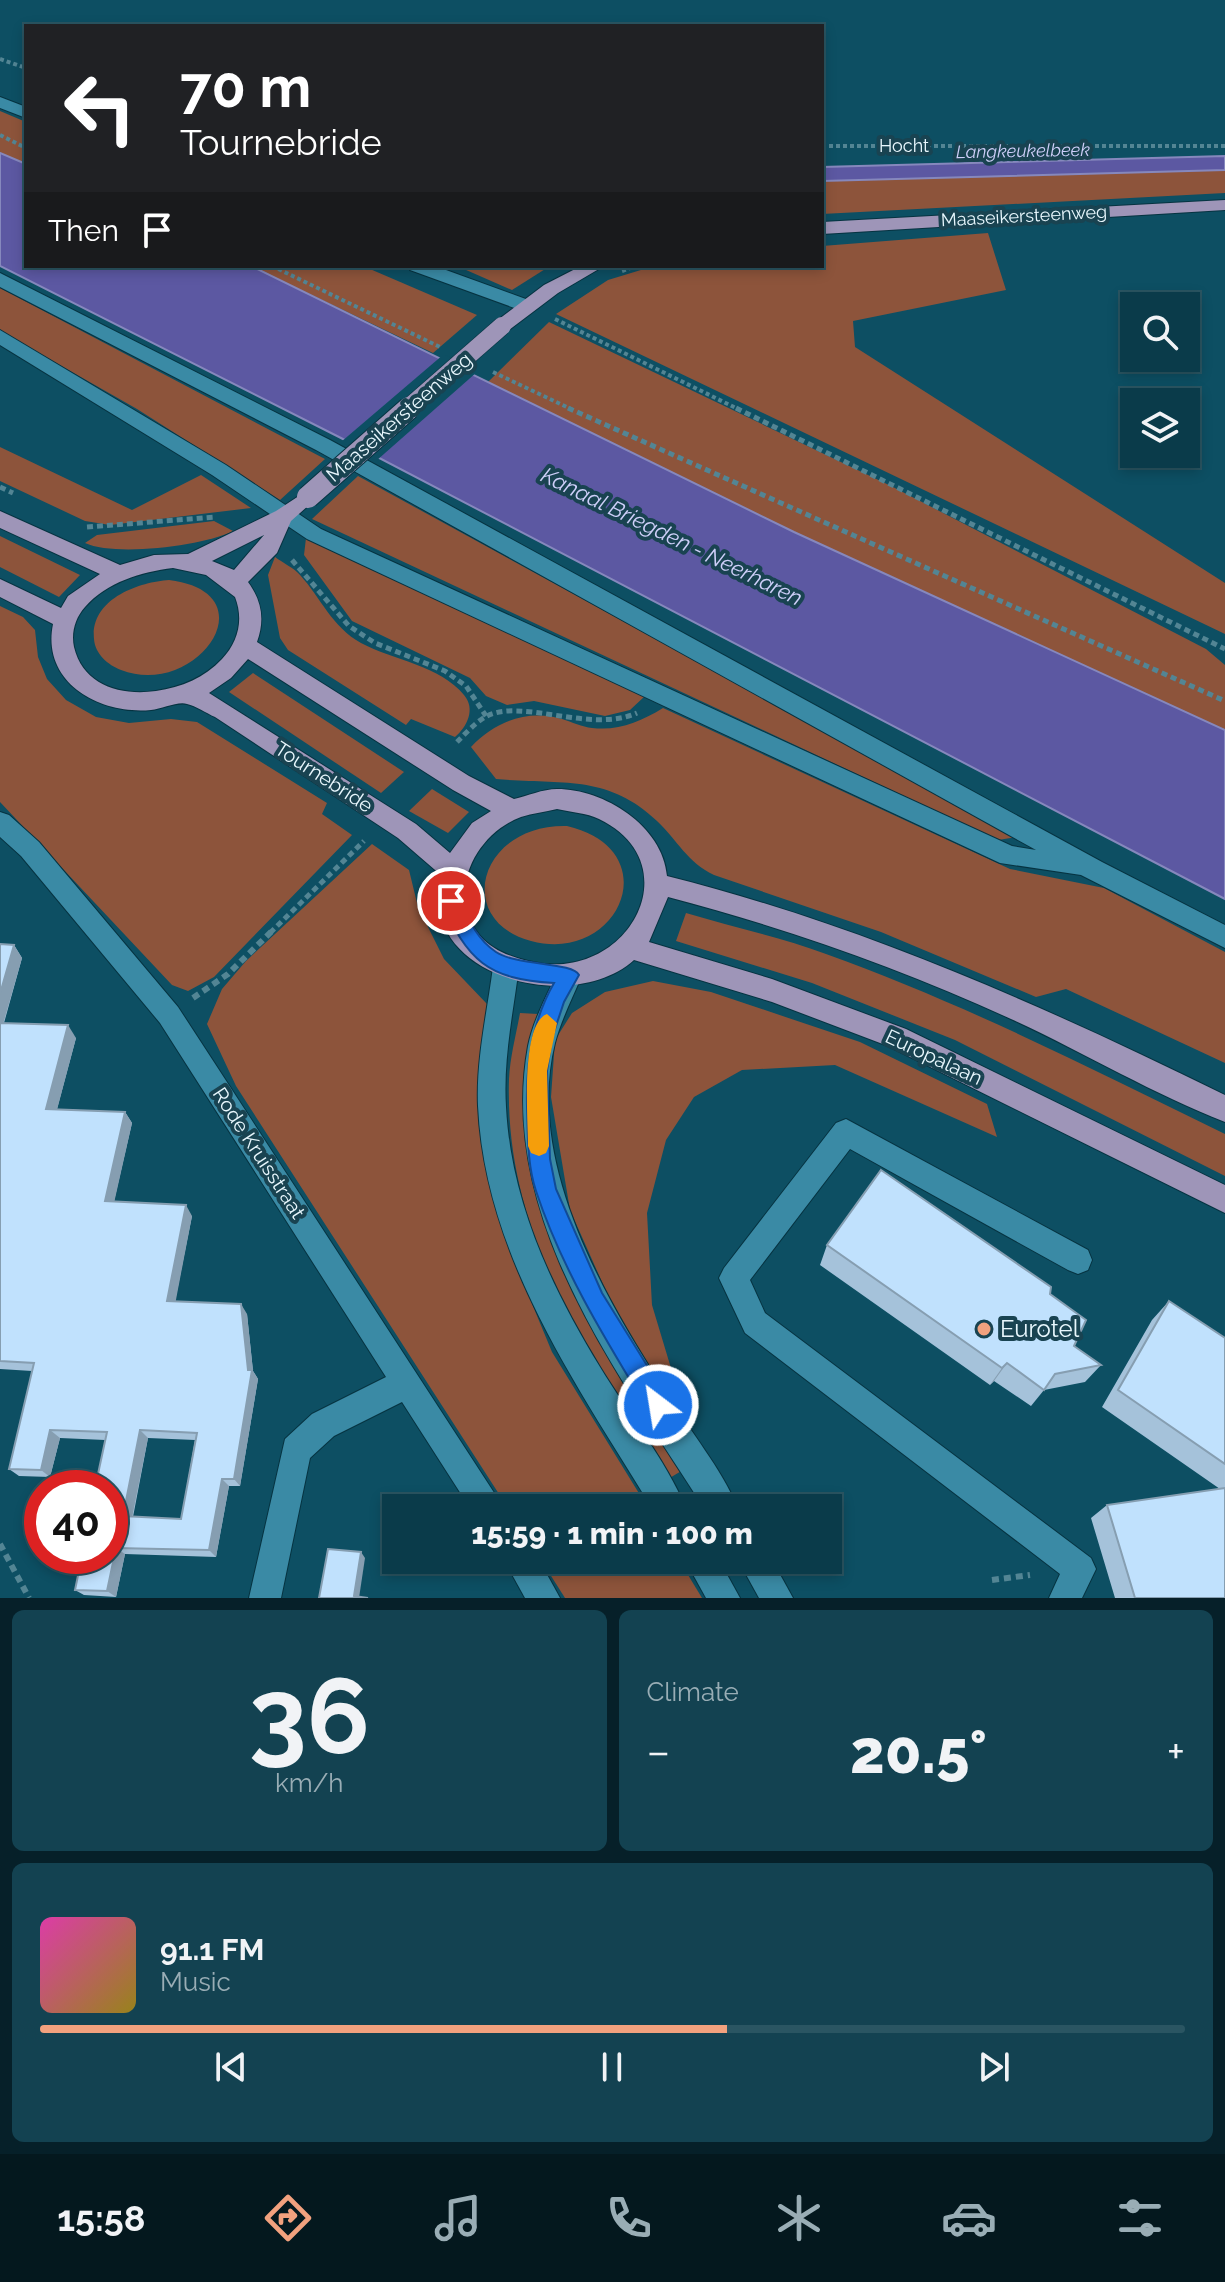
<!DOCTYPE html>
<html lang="en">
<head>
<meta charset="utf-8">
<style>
	body { margin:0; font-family:Raleway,sans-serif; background:#134251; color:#f1f3f6; height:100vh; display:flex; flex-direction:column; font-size:30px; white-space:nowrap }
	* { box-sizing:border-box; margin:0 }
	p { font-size:26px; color:#99adb5 }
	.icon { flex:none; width:44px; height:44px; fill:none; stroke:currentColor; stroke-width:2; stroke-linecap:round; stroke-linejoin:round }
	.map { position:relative; height:1598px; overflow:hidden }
	.details { display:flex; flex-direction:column; gap:12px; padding:12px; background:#062029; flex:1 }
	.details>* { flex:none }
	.hud { position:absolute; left:24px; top:24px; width:800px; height:244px; border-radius:0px; box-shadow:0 4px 12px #0003,0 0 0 2px #2a5562; background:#202124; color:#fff; overflow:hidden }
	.tools { position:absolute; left:1120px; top:292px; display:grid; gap:16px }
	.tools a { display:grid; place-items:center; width:80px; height:80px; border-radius:0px; background:#0a3b4a; box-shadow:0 4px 12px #0003,0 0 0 2px #2a5562; font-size:40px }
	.speed { position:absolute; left:24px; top:1470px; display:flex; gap:16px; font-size:40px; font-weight:700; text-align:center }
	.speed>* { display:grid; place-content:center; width:104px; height:104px; border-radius:50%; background:#0a3b4a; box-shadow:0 4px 12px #0003,0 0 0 2px #2a5562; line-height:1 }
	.speed .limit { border:12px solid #d22; background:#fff; color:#111 }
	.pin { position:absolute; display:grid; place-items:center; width:68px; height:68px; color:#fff; margin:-34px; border:4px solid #fff; border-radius:50%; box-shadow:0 2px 8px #0007 }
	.me { position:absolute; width:88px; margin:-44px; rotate:329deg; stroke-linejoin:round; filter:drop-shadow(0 0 6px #0008) }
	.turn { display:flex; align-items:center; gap:28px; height:168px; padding:0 24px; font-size:36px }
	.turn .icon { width:104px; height:104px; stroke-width:2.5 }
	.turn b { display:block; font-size:56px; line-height:68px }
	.then { display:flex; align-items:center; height:76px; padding:0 24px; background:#0003; gap:16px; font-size:30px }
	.big { font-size:60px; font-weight:800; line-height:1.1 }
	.details .widget { flex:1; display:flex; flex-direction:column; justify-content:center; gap:12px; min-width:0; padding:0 28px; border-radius:12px; background:#134251 }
	.details .dial { align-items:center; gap:0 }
	.dial b { font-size:104px; line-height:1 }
	.song { display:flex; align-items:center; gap:24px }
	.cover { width:96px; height:96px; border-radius:12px; background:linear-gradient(135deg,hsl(320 70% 55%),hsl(50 70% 35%)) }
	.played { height:8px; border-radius:4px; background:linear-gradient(90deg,#f2a17e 60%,#2a5562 60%) }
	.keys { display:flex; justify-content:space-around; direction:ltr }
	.heat { display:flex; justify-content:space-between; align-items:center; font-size:44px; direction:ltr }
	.details .tiles { flex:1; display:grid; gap:12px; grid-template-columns:1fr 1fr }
	.widget:last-child { grid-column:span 2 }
	.trip { position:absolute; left:382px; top:1494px; width:460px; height:80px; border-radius:0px; background:#0a3b4a; box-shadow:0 4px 12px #0003,0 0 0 2px #2a5562; font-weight:800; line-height:80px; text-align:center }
	.tabs { display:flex; height:128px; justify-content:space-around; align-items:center; background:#04181e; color:#99adb5 }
	.tabs .icon { width:56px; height:56px }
	.tabs .current { color:#f2a17e }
	.tabs b { font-size:36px; color:#f1f3f6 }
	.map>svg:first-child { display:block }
	.green { fill:#8d543b }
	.water { fill:#5c58a2; stroke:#8688bd; stroke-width:2 }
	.pier { fill:#0d4f63 }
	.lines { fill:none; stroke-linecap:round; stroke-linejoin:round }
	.minor-casing { stroke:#063341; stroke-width:2 }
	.major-casing { stroke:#063341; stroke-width:2 }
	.path-far2 { stroke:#538594; stroke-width:4; stroke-dasharray:4 3; stroke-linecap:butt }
	.path-far1 { stroke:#538594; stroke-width:5; stroke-dasharray:6 4; stroke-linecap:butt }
	.path { stroke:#538594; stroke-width:6; stroke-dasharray:7 5; stroke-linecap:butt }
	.minor { fill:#3a8aa5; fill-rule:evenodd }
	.major { fill:#9e95b8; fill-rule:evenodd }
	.major-bridge-far1-casing { stroke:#063341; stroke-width:19; stroke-linecap:butt }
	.major-bridge-casing { stroke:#063341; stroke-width:24; stroke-linecap:butt }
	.major-bridge-far1 { stroke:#9e95b8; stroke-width:18 }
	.major-bridge { stroke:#9e95b8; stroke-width:22 }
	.wall { fill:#a5c2da; fill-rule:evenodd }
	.shaded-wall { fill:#869eb1 }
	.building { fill:#c0e1fd; stroke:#869eb1; stroke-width:2; fill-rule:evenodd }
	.route { fill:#1a73e8; stroke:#114b97; stroke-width:2 }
	.slow { fill:#f59e0b }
	.poi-dot { fill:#f2a17e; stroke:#194351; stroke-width:3 }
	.labels { text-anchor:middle; stroke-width:8; stroke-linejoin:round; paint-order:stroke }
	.far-street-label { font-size:18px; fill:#e8f7fd; stroke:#194351 }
	.far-water-label { font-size:18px; font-style:italic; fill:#cecff9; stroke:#194351 }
	.street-label { font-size:20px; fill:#e8f7fd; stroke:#194351 }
	.water-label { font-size:22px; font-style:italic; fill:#cecff9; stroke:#194351 }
	.near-poi-label { font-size:24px; fill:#e8f7fd; stroke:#194351; text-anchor:start }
</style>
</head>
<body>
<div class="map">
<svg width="1225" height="1598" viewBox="0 0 1225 1598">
	<rect width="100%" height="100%" fill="#0d4f63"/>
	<g class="green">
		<polygon points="0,111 26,122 26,164 0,153"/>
		<polygon points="1225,170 1225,193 822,214 822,181"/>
		<polygon points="988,233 1006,290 853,321 855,347 1225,583 1225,634 556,314 608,280 654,266 822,266 822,246"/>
		<polygon points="251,266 363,266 477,315 433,353"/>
		<polygon points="457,266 550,266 512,290"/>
		<polygon points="0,288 325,459 280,500 137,409 0,331"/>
		<polygon points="549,322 891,486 1206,649 1225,665 1225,730 794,532 488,382"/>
		<polygon points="0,447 132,510 201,475 251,508 110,525 85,521 0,481"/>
		<polygon points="358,476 1017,837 998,840 312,519"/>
		<path d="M214,521L233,531C203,546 115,557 85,543L97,535Z"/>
		<polygon points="0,536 80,575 59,597 0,567"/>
		<polygon points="306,538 645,696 630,710 605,716 534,701 507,705 486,696 470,678 352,621 304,555"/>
		<path d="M275,557C283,563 294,568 300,575C321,598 332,627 361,643C393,660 441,666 464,695C476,709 467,727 455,737L411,719L406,725L288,650L280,638L268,575Z"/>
		<path d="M169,580C272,593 196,699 121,670C108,665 95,654 94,639C90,599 139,582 169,580Z"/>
		<polygon points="0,606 23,617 35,630 38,657 47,679 66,700 96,717 129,723 171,719 197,722 327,803 322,814 352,835 214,977 188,991 172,985 0,802"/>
		<polygon points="253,673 404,772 381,793 229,692"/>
		<path d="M663,708L1010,869L1104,888L1225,952V1063L1066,989L1036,997L881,932L714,875C687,862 678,841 657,821C607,773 559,785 496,779L471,747C495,721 528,709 562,719C572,722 582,727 592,728C619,731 640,722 663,708Z"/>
		<polygon points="432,789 469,812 448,833 409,811"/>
		<path d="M567,826C669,850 619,965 531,941C453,920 479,824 567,826Z"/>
		<polygon points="372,844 409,870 418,907 444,959 487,1004 481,1057 490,1180 516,1265 552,1352 648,1508 508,1508 236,1086 207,1024 222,989 246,961"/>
		<path d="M686,913C732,927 781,937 826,954C963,1003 1094,1070 1225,1134V1176L955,1040L812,983L676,941Z"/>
		<polygon points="653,981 711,992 860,1042 987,1104 997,1137 835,1065 742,1070 694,1097 666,1140 647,1213 652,1305 689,1428 618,1318 570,1210 551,1097 555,1040 572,1013 605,992"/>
		<path d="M520,1013L538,1014L527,1075L536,1174L688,1467L668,1479C589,1352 504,1236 509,1079C510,1057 516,1035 520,1013Z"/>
		<polygon points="541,1560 679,1560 702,1598 565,1598"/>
	</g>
	<g class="water">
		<polygon points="0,153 26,164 26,266 251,266 794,532 1225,730 1225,899 339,437 0,266"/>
		<polygon points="1225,156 1225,170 822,181 822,167"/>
	</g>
	<polygon class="pier" points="444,354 477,372 376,461 341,442"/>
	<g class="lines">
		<defs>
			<g id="minor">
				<polygon points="0,97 26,107 26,118 0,108"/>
				<polygon points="408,266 435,266 534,302 536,306 534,310 520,310 410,270"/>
				<polygon points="0,273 330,440 1102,862 1225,925 1225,948 1081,875 1000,863 307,539 212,475 0,345 0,330 226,465 321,529 1012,846 1036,850 316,450 0,287"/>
				<polygon points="0,812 9,815 39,842 178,1007 504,1508 470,1508 402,1402 334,1436 310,1458 281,1598 249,1598 285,1439 312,1414 386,1377 160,1023 21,856 0,837"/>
				<path d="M506,956L515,959L519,967C513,1013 503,1060 506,1107C511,1202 551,1287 600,1367C628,1413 665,1459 686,1508H652C576,1384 485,1256 478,1106C476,1060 487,1013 493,967L497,959Z"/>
				<path d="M569,964L578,967L582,975C573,997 561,1020 555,1043C525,1162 604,1298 667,1394C690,1431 721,1468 738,1508H704C618,1373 497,1216 528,1046C533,1020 549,991 560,967Z"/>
				<polygon points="846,1119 1088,1250 1092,1260 1088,1270 1078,1274 1068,1270 850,1149 750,1280 765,1313 1091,1558 1096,1569 1082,1598 1049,1598 1060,1574 745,1333 719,1278 724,1268 836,1123"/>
				<polygon points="504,1560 539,1560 560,1598 525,1598"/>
				<polygon points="685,1560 719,1560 740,1598 706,1598"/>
				<polygon points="738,1560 772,1560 793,1598 759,1598"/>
			</g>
			<g id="major">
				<polygon points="1225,200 1225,210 822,234 822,222"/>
				<polygon points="581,266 604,266 558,293 509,330 495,330 495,322 544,285"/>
				<path d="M308,490L315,492L318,497L291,521L277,553L248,582C262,601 265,620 257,642L469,776L514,799C527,796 543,789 557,789C604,789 663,826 667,876C862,925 1044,1006 1225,1095V1122C1155,1095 1081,1051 1011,1019C900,968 786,928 668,897L649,942L772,979L906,1029L1225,1185V1213L888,1046L772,1002L634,960C571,1017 414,975 442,876L398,838L215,717C206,713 196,706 187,704C178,701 162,709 151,710C100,715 41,683 53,624L0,597V579L61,608L68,596L100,574L0,528V511L120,565L154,555L188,554L276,511ZM264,535L234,570L212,561ZM173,568L206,575L235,597C244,620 238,642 222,659C204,678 182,687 156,691C120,696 83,685 74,647C71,633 75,618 85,607C107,582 141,572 173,568ZM248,659L453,790L491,811L472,823L450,853L416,824L209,693L231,678ZM557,809C570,812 587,813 599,819C693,864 627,986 528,961C511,957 492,950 480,936C445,894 475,834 521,817C533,813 545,812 557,809Z"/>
			</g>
		</defs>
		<use href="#minor" class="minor-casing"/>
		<use href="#major" class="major-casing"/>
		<g class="path-far2">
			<polyline points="0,59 26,68"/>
			<polyline points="0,135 26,148"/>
			<polyline points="822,146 1225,146"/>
			<polyline points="272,266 440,347"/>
			<polyline points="622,271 636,266"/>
			<polyline points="555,319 740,410"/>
			<polyline points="493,372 573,410"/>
		</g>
		<g class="path-far1">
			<polyline points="568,408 1225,701"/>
			<polyline points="736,408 1225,649"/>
			<polyline points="0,487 13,493"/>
			<polyline points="87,527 216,517"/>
			<polyline points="292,560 349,626 375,643 445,671 466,686 486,716"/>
			<path d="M457,742C465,734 475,723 485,717C520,697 589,734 637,713"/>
			<polyline points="270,933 364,841"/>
		</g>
		<g class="path">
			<polyline points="193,998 228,974 272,931"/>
			<polyline points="0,1544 29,1598"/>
			<polyline points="992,1580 1030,1575"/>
		</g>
		<use href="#minor" class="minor"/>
		<use href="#major" class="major"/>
		<defs>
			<polyline id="major-bridge-far1" points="406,410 502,326"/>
			<polyline id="major-bridge" points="308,497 409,408"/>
		</defs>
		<use href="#major-bridge-far1" class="major-bridge-far1-casing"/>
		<use href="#major-bridge" class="major-bridge-casing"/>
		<use href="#major-bridge-far1" class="major-bridge-far1"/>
		<use href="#major-bridge" class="major-bridge"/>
	</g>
	<g class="wall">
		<path d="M0,944L14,945L22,958L4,1023L76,1038L57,1109L125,1112L132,1123L114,1201L192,1216L175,1301L247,1314L253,1371L258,1379L240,1486H229L216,1557L125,1554L116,1597L84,1595L75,1590L105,1440L60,1438L50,1477L19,1476L9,1469L32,1371L0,1369ZM148,1438L195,1440L181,1519L133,1517Z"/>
		<polygon points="827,1245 1050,1294 1074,1346 1101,1365 1085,1382 1044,1390 1031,1406 994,1381 990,1385 820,1265"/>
		<polygon points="1169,1301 1225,1338 1225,1598 1115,1598 1091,1518 1107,1505 1220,1489 1102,1407 1152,1320"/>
	</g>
	<g class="shaded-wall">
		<polygon points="14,945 22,958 0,1035 0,994"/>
		<polygon points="68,1025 76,1038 54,1121 46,1109"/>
		<polygon points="125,1112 132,1123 112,1212 105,1201"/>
		<polygon points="186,1205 192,1216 174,1310 167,1301"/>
		<polygon points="241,1304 247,1314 253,1371 258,1379 240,1486 234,1479 248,1370"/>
		<polygon points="1007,1363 994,1381 990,1385 1002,1368"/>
		<polygon points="50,1430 60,1438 50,1477 41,1470"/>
		<polygon points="140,1430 148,1438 131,1523 123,1516"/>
		<polygon points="222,1479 229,1486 216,1557 209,1550"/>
		<polygon points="116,1548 125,1554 116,1597 107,1591"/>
		<polygon points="361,1552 365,1558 359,1598 354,1596"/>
	</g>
	<g class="building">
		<polygon points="0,944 14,945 0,994"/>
		<path d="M0,1023L68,1025L46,1109L125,1112L105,1201L186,1205L167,1301L241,1304L248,1370H252L234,1479H222L209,1550L116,1548L107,1591L75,1590L82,1556H110V1488H95L107,1432L50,1430L41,1470L9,1469L34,1363L0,1361ZM140,1430L197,1433L181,1519L123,1516Z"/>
		<polygon points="881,1170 1051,1287 1050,1294 1086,1320 1074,1346 1101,1365 1055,1374 1044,1390 1007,1363 1002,1368 827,1245"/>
		<polygon points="1169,1301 1225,1338 1225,1464 1118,1390"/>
		<polygon points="1225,1488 1225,1598 1135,1598 1107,1505"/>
		<polygon points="328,1549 361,1552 354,1596 368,1598 319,1598"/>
	</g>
	<path class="route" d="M451,893L458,895C468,917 475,938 496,952C517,966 573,962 579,975L564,1002L552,1038L547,1071L550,1159L556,1189L602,1293L666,1396L670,1405L666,1413L658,1416L650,1413C607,1342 562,1270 536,1191C527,1164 528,1134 527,1106C526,1063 532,1021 554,983C487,979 468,961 441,901Z"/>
	<path class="slow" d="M547,1014L557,1023L547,1071L549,1146L546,1153L539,1156L531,1153L528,1146C528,1120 520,1024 547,1014Z"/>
	<circle class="poi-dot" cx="984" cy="1329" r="8"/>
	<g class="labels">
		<g class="far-street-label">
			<text x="904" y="152">Hocht</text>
			<text transform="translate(1024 216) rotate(-3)" y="6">Maaseikersteenweg</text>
		</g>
		<g class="far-water-label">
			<text transform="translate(1023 151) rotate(-1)" y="6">Langkeukelbeek</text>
		</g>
		<g class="street-label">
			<text transform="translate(399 417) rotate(-41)" y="7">Maaseikersteenweg</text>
			<text transform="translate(324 777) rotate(33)" y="7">Tournebride</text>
			<text transform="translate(934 1057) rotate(25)" y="7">Europalaan</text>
			<text transform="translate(259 1153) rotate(57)" y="7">Rode Kruisstraat</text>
		</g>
		<g class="water-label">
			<text transform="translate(672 536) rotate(26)" y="8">Kanaal Briegden - Neerharen</text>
		</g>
		<g class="near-poi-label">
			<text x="1000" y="1337">Eurotel</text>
		</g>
	</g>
</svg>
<div class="tools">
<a><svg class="icon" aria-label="search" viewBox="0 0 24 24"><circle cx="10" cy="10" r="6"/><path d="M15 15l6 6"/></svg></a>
<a><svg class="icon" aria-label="layers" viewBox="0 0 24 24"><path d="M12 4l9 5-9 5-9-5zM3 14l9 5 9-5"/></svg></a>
</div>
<div class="speed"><div class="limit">40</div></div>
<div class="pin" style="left:451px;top:901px;background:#d93025"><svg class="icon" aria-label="arrive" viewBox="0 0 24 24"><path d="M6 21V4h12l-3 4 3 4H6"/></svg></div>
<svg class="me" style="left:658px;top:1405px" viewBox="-20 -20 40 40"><circle r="17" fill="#1a73e8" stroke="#fff" stroke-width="3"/><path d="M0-11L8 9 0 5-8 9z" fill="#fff"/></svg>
<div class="trip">15:59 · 1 min · 100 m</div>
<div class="hud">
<div class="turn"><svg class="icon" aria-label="left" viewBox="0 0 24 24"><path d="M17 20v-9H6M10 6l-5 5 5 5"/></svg><div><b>70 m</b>Tournebride</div></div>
<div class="then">Then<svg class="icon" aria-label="arrive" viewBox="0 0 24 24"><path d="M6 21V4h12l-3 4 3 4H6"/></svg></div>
</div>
</div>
<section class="details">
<div class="tiles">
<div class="widget dial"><b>36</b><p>km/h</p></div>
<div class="widget"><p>Climate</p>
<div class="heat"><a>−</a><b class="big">20.5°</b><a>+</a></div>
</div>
<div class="widget">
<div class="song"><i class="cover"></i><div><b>91.1 FM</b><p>Music</p></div></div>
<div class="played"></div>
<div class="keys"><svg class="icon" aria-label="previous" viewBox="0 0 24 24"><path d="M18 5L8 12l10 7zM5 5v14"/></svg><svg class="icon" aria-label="pause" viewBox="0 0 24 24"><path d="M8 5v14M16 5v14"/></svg><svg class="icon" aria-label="next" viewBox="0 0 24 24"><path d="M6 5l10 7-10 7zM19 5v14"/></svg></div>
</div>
</div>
</section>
<nav class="tabs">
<b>15:58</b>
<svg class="icon current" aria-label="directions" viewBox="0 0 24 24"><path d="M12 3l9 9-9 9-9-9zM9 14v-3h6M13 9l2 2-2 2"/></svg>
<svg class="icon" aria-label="music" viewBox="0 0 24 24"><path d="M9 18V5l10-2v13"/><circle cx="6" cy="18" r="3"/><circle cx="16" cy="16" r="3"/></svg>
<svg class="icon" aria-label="phone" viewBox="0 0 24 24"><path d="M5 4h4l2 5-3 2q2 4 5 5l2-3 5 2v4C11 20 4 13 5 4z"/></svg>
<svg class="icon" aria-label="climate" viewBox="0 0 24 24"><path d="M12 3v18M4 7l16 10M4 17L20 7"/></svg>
<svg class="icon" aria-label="car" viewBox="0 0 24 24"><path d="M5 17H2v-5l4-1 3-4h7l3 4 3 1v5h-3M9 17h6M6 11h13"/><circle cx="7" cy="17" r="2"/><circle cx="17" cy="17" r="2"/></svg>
<svg class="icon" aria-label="filters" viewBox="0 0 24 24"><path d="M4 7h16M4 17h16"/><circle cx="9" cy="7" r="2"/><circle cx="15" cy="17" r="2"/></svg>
</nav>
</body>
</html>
